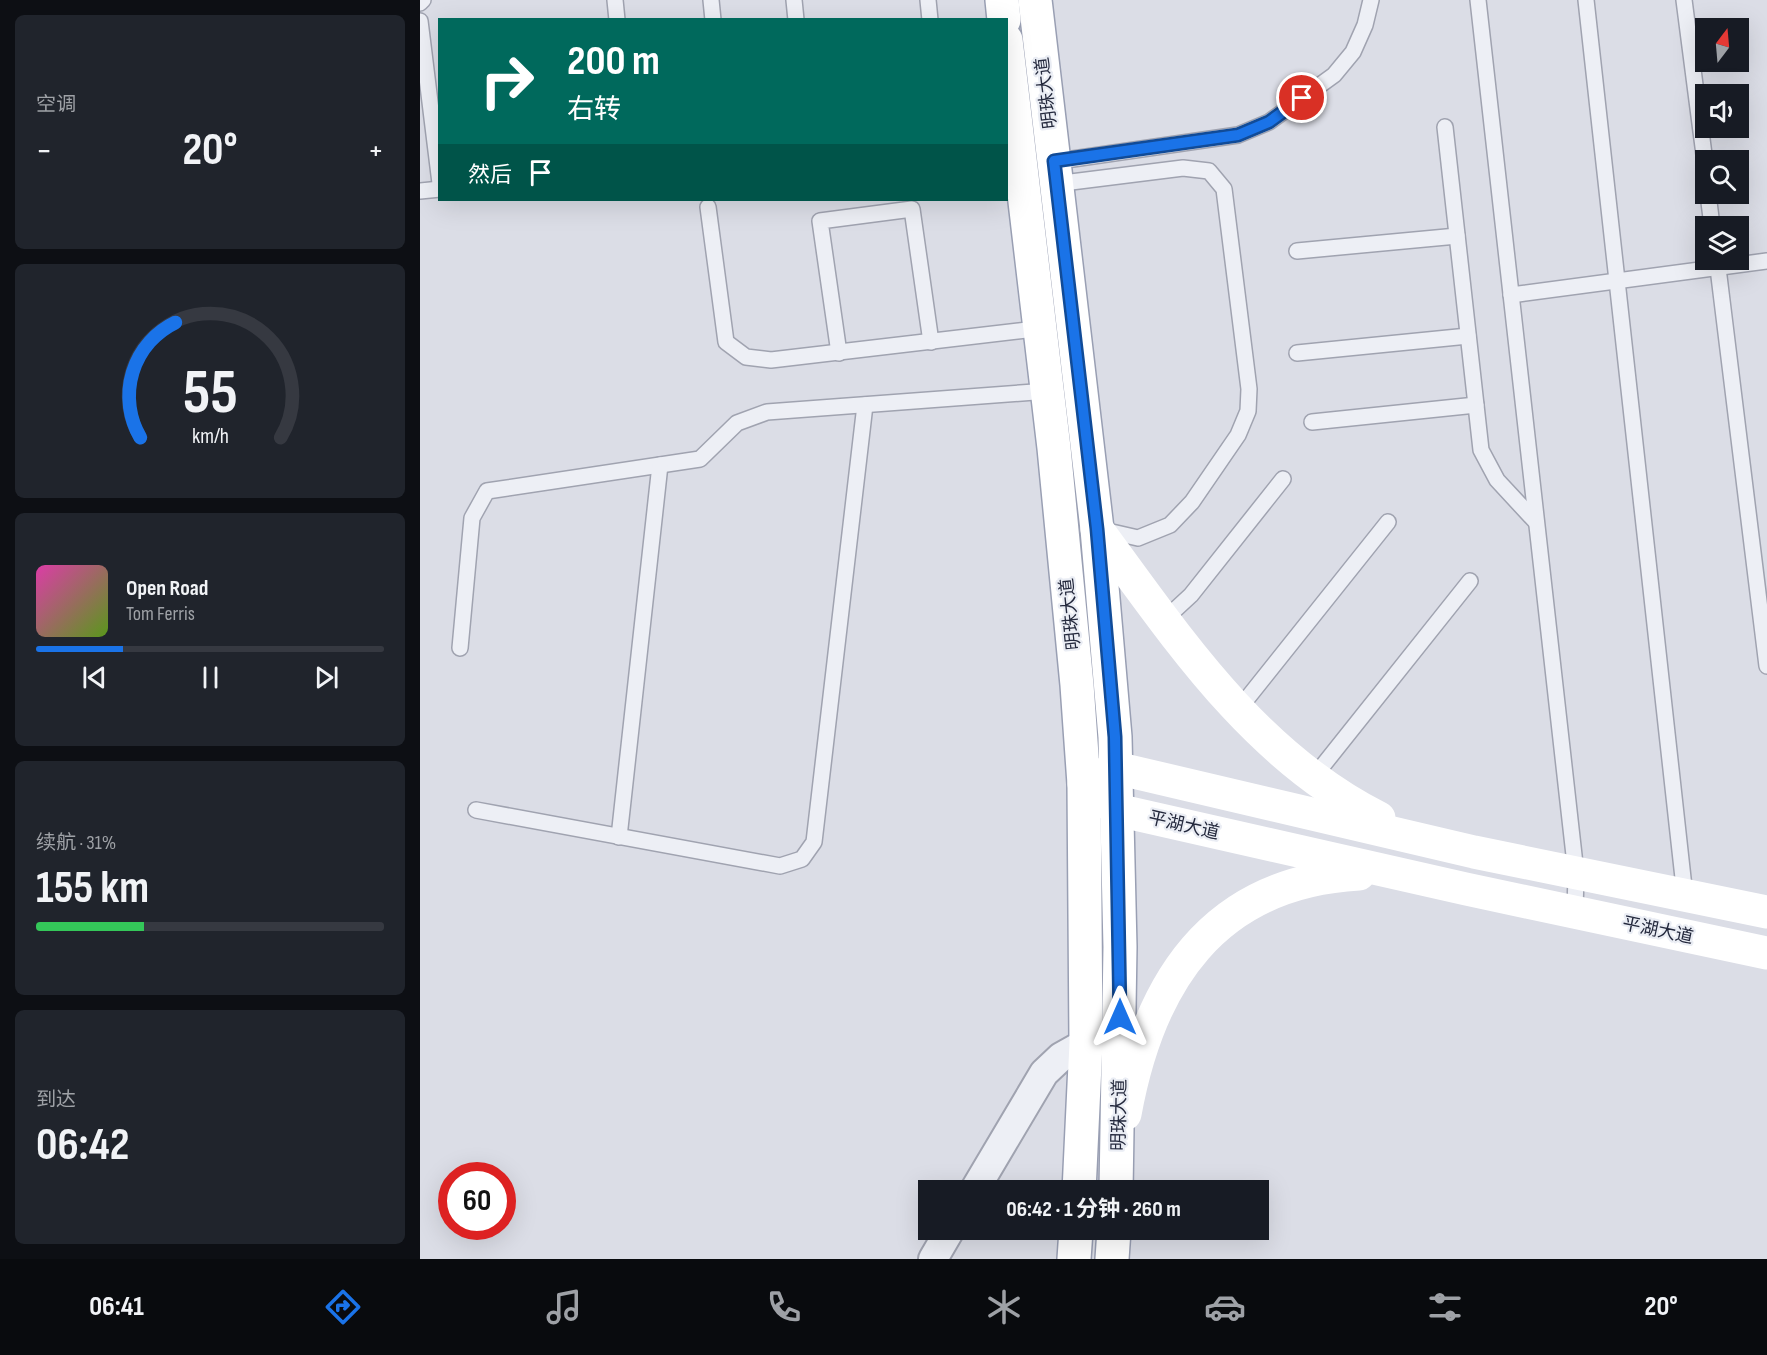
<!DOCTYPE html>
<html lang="zh">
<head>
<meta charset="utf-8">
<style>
	body { margin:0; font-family:"Sofia Sans Condensed","Noto Sans SC",sans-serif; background:#20242c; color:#f1f3f6; height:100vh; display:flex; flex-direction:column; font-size:22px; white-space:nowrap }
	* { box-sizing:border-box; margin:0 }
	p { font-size:20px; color:#9ea1a6 }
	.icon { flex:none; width:33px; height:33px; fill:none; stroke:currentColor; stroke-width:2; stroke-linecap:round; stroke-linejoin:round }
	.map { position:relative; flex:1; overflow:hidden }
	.sheet { display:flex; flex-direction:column; gap:15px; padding:15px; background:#0d0f14; width:420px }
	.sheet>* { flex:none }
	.guide { position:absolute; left:18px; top:18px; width:570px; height:183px; border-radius:0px; box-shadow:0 6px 24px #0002; background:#00695c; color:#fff; overflow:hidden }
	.needle { width:39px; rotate:16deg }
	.tools { position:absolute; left:1275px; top:18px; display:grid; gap:12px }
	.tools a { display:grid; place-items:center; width:54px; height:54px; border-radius:0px; background:#171b24; box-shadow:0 6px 24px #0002; font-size:30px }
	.speed { position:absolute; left:18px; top:1162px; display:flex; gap:12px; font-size:30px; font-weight:700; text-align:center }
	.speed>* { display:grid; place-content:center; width:78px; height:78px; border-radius:50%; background:#171b24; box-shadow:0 6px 24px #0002; line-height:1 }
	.speed .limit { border:9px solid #d22; background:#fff; color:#111 }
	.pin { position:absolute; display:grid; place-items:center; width:51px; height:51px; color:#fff; margin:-26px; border:3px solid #fff; border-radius:50%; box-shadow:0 2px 6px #0007 }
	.me { position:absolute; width:66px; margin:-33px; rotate:0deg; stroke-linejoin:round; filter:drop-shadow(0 0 4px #0008) }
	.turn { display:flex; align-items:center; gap:21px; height:126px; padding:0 30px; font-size:27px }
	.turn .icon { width:78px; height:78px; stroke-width:2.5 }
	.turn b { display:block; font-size:42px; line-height:51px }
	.then { display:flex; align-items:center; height:57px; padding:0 30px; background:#0003; gap:12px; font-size:22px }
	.big { font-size:45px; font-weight:700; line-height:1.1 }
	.sheet .widget { flex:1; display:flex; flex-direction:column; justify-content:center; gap:9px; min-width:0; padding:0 21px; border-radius:9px; background:#20242c }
	.sheet .dial { align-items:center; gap:0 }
	.dial svg { height:156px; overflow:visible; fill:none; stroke:#363941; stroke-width:7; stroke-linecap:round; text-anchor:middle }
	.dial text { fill:#f1f3f6; stroke:none }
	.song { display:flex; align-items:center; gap:18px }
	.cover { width:72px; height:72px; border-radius:9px; background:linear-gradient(135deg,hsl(320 70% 55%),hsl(90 70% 35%)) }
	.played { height:6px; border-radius:3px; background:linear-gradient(90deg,#1a73e8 25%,#363941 25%) }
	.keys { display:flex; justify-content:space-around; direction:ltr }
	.heat { display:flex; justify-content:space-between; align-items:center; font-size:33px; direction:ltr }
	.charge { height:9px; border-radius:4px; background:linear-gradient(90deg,#34c759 31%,#363941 0) }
	.trip { position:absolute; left:498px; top:1180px; width:351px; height:60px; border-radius:0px; background:#171b24; box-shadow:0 6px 24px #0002; font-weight:700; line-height:60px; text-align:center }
	.tabs { display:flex; height:96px; justify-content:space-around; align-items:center; background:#090b0e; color:#9ea1a6 }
	.tabs .icon { width:42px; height:42px }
	.tabs .active { color:#1a73e8 }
	.tabs b { font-size:27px; color:#f1f3f6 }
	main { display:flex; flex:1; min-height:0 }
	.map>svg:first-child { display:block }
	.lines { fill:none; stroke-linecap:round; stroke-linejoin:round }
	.lane-casing { stroke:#a0a3b0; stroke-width:18 }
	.street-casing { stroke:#a0a3b0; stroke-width:32 }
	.primary-casing { stroke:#999fb3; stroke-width:36 }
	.lane { stroke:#edeff5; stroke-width:15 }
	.street { stroke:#edeff5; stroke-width:28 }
	.secondary { stroke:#fff; stroke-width:33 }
	.primary { stroke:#fff; stroke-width:33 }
	.route-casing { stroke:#114b97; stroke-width:15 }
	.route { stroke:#1a73e8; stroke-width:10 }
	.labels { text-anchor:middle; stroke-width:4.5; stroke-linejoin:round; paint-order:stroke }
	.street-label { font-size:18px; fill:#24293d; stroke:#eaedf4 }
</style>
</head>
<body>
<main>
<section class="sheet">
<div class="widget"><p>空调</p>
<div class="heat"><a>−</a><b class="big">20°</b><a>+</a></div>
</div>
<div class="widget dial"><svg viewBox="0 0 100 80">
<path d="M14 69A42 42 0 1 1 86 69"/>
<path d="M14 69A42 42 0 0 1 32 10" stroke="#1a73e8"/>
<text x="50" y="56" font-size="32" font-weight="700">55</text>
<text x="50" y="72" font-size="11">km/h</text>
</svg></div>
<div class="widget">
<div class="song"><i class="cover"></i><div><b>Open Road</b><p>Tom Ferris</p></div></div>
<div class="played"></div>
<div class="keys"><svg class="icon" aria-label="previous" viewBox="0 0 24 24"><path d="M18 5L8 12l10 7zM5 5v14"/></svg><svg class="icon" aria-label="pause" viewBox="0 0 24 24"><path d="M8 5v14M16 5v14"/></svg><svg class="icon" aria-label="next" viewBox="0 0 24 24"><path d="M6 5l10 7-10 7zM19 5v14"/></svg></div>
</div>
<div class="widget"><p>续航 · 31%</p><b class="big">155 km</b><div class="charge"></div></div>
<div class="widget"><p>到达</p><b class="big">06:42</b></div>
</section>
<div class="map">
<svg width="1347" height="1259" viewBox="0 0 1347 1259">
	<rect width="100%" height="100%" fill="#dbdde6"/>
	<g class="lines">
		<defs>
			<g id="lane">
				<polyline points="195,0 197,20"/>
				<polyline points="291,0 293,20"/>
				<polyline points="374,0 376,20"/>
				<polyline points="508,0 510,20"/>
				<polyline points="1058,0 1156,873 1155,912"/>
				<polyline points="1166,0 1265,896"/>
				<polyline points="1264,0 1286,170"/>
				<polyline points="0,3 3,0"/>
				<polyline points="0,21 20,183"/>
				<polyline points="1025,127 1061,450 1077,480 1116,522"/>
				<polyline points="632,162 818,135 849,122 914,75 933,52 945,25 951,0"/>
				<polyline points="635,184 763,168 789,171 804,189 829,389 828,411 818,435 772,502 750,525 718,538 683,530"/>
				<polyline points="0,191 20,189"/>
				<polyline points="1288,194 1292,226"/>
				<polyline points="288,207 306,342 326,357 351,360 624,328"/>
				<polyline points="877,251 1037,236"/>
				<polyline points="1297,260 1347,666"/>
				<polyline points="1091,295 1347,261"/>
				<polyline points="419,353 400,221 492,209 511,342"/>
				<polyline points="877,353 1048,336"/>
				<polyline points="892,422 1056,405"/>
				<polyline points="744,620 771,595 863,479"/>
				<polyline points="40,648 52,518 67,491 280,459 317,423 347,412 628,391"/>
				<polyline points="818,710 968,522"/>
				<polyline points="893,778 1050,581"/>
				<polyline points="56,810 360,866 382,859 394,842 445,405"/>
				<polyline points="199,837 240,465"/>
			</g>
			<g id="street">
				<polyline points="554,1191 624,1073 641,1057 666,1043"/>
				<polyline points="513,1259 530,1230"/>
			</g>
			<g id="primary">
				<polyline points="582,0 584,20"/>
				<polyline points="615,0 677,529 695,737 700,947 696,1191"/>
				<polyline points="586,40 634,448 657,685 664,784 666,1043 659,1191"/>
				<polyline points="654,1259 656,1230"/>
				<polyline points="692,1259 694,1230"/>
			</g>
		</defs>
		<use href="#lane" class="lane-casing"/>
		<use href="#street" class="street-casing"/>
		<use href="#primary" class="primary-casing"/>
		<use href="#lane" class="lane"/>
		<use href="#street" class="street"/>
		<g class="secondary">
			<path d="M677,529C758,639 834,755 959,818"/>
			<polyline points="1347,912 1054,852 696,768 664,784 697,810 1046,889 1347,953"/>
			<path d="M705,1114C729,982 793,882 939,874"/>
		</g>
		<use href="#primary" class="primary"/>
	</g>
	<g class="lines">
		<defs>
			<polyline id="route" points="700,1017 695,737 677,529 634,161 818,135 849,122 882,98"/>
		</defs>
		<use href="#route" class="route-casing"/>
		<use href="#route" class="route"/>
	</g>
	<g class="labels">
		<g class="street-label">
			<text transform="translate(626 93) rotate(-97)" y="6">明珠大道</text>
			<text transform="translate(650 614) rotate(-96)" y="6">明珠大道</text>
			<text transform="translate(764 825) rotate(13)" y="6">平湖大道</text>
			<text transform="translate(1238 930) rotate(12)" y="6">平湖大道</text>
			<text transform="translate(699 1115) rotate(-89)" y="6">明珠大道</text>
		</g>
	</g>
</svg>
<div class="tools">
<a><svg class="needle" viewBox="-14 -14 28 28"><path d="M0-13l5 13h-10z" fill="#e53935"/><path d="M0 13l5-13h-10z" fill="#9ea1a6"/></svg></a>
<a><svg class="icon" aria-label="sound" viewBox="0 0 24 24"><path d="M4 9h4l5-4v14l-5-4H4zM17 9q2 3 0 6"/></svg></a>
<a><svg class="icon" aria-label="search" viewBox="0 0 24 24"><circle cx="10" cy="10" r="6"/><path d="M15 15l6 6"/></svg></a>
<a><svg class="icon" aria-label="layers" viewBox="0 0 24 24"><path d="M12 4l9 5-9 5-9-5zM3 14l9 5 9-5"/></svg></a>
</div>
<div class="speed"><div class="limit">60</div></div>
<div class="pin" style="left:882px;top:98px;background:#d93025"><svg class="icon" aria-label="arrive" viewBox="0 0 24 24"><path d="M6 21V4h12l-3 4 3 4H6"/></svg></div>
<svg class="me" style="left:700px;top:1017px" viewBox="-20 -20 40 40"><path d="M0-17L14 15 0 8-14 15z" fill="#1a73e8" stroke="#fff" stroke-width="4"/></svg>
<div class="trip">06:42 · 1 分钟 · 260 m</div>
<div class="guide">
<div class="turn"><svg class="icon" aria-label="right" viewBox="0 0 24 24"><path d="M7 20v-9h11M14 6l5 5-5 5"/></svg><div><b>200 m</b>右转</div></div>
<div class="then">然后<svg class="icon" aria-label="arrive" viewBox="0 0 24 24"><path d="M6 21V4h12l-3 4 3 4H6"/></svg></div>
</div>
</div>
</main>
<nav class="tabs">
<b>06:41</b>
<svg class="icon active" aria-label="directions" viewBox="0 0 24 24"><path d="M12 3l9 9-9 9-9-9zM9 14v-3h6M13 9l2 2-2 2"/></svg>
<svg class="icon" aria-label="music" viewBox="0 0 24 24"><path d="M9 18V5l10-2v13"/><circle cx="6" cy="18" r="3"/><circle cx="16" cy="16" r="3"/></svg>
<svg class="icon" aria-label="phone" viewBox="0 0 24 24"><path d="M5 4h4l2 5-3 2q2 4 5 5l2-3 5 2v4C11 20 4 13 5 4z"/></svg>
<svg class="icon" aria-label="climate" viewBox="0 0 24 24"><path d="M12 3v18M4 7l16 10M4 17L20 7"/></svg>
<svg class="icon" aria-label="car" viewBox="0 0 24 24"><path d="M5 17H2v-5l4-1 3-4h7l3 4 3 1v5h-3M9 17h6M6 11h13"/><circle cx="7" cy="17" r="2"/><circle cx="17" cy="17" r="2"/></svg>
<svg class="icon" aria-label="filters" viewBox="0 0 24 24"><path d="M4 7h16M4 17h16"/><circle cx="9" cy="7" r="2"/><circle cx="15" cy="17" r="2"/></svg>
<b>20°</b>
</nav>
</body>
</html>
